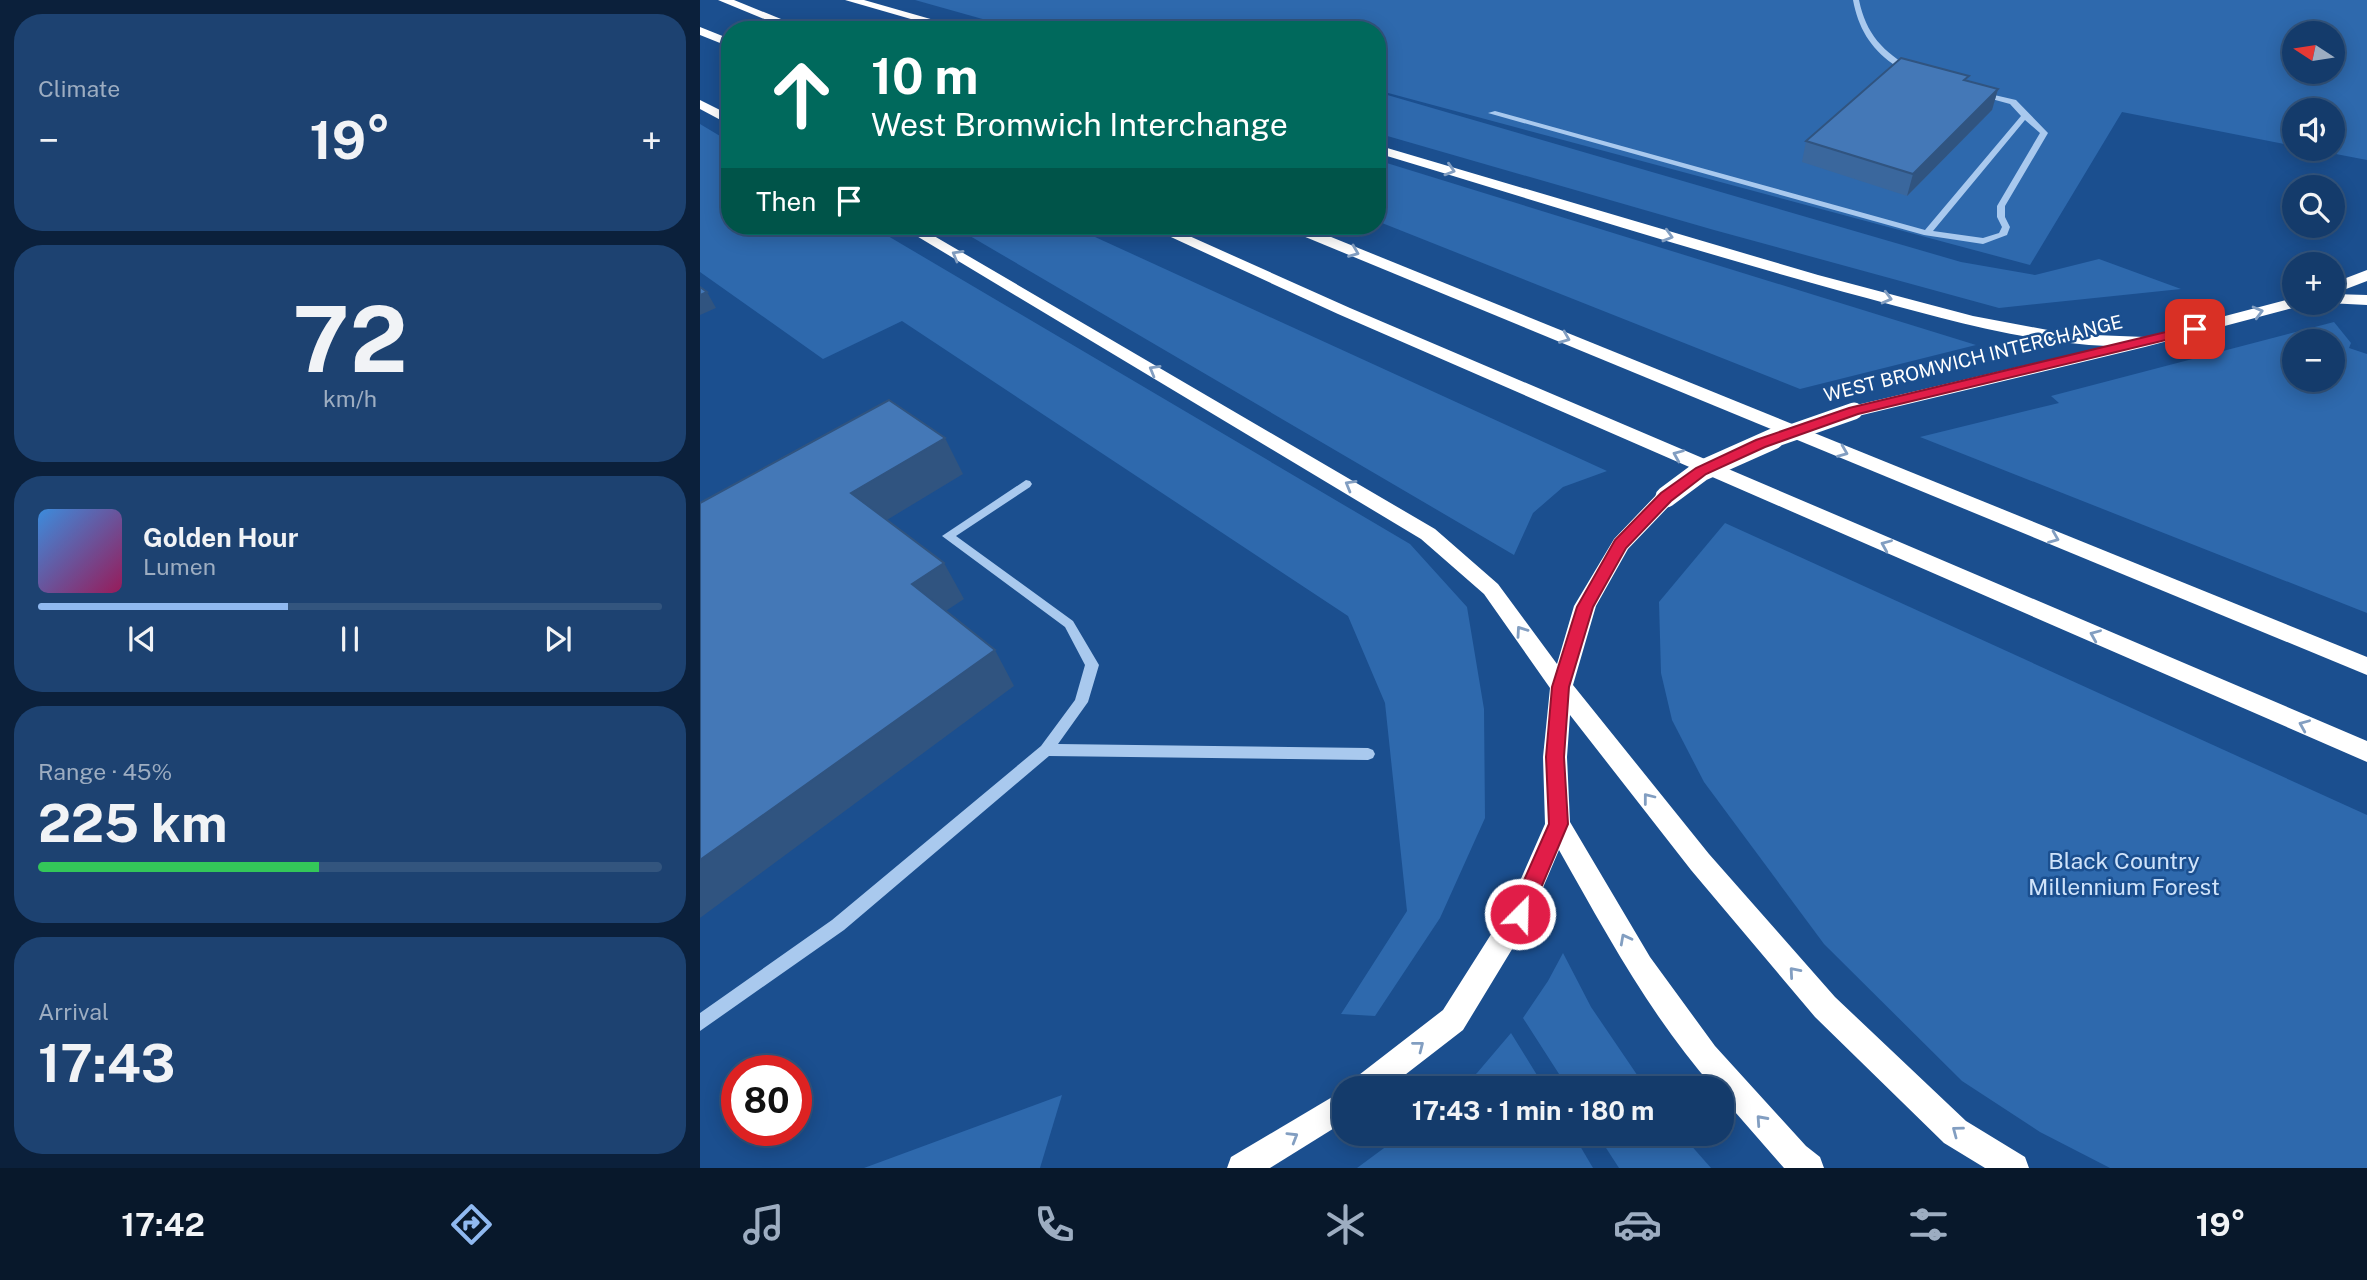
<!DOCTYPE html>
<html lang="en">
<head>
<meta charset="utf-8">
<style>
	body { margin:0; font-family:"Public Sans",sans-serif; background:#1d4271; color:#f1f3f6; height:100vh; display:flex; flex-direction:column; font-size:26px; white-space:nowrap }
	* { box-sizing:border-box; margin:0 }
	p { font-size:23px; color:#9dadc1 }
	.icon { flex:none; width:38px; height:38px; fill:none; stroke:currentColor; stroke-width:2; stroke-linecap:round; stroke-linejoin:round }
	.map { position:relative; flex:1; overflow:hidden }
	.details { display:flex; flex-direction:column; gap:14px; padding:14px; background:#0b203b; width:700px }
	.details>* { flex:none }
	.guide { position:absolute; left:21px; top:21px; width:665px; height:214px; border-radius:28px; box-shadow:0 4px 18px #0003,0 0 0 2px #33557e; background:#00695c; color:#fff; overflow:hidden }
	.needle { width:46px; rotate:282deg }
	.tools { position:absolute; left:1582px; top:21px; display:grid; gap:14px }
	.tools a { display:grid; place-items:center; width:63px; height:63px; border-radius:50%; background:#143b6b; box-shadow:0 4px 18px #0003,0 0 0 2px #33557e; font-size:35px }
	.speed { position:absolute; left:21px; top:1055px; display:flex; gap:14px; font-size:35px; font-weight:700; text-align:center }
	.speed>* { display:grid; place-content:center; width:91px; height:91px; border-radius:50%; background:#143b6b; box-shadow:0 4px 18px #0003,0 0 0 2px #33557e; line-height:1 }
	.speed .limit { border:10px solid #d22; background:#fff; color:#111 }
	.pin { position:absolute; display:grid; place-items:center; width:60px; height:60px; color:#fff; margin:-30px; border-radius:14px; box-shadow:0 4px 10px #0006 }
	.me { position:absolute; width:77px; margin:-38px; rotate:23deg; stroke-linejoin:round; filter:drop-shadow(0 0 5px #0008) }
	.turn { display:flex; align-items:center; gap:24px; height:147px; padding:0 35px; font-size:32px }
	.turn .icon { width:91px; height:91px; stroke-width:2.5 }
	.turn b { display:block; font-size:49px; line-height:60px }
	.then { display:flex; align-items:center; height:66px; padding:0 35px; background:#0003; gap:14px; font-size:26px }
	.big { font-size:52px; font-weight:700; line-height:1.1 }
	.details .card { flex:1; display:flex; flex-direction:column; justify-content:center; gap:10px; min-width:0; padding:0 24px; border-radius:28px; background:#1d4271 }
	.details .dial { align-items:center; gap:0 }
	.dial b { font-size:91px; line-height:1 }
	.song { display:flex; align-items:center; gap:21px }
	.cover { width:84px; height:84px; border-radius:10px; background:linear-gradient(135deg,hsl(210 70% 55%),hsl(330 70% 35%)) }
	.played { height:7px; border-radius:4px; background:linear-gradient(90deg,#90b9f0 40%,#33557e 40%) }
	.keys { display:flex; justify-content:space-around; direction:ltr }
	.heat { display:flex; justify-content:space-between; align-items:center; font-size:38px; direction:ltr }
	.charge { height:10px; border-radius:5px; background:linear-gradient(90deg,#34c759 45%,#33557e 0) }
	.trip { position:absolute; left:632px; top:1076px; width:402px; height:70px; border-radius:28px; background:#143b6b; box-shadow:0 4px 18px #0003,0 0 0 2px #33557e; font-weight:700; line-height:70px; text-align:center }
	.dock { display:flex; height:112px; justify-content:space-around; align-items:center; background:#08182b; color:#9dadc1 }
	.dock .icon { width:49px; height:49px }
	.dock .selected { color:#90b9f0 }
	.dock b { font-size:32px; color:#f1f3f6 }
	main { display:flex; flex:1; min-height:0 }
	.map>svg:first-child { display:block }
	.green { fill:#2e69ad; fill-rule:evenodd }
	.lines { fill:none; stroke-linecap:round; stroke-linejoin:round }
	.minor { fill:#a9c9ee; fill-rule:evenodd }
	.highway { fill:#fff; fill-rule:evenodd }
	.highway-bridge-far1 { stroke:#fff; stroke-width:17 }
	.highway-bridge { stroke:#fff; stroke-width:21 }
	.wall { fill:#3a679d }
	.shaded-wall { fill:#305480 }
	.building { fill:#4478b7; stroke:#305480; stroke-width:2 }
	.oneway { stroke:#829ec1 }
	.route { fill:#e11d48; stroke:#92132f; stroke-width:2 }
	.labels { text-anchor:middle; stroke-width:5; stroke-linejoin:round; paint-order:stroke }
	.street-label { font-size:19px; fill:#fff; stroke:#1b4f8f }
	.near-park-label { font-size:23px; fill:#cfe3fa; stroke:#1b4f8f }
</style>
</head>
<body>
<main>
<section class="details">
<div class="card"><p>Climate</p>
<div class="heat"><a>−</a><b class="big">19°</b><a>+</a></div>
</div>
<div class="card dial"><b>72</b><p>km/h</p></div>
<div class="card">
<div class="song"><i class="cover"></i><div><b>Golden Hour</b><p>Lumen</p></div></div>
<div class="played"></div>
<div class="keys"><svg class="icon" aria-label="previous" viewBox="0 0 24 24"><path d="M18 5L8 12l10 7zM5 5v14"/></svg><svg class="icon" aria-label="pause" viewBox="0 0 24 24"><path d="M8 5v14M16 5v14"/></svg><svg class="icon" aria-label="next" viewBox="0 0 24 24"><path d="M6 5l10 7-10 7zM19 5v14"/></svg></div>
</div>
<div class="card"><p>Range · 45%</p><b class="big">225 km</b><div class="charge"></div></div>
<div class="card"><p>Arrival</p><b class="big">17:43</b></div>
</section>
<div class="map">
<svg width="1667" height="1168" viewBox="0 0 1667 1168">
	<rect width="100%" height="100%" fill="#1b4f8f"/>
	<g class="green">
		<path d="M215,0H1667V160L1610,149H1633V110H1594V146L1422,112L1330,265L677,90V30H322ZM1594,33H1633V72H1594Z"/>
		<polygon points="677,92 1261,262 1335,275 1399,259 1481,289 1299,308 1014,230 677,133"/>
		<polygon points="0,124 30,142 30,226 171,226 710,544 767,607 784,709 785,818 740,918 675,1016 641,1014 707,911 685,703 648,616 202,321 123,359 0,272"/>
		<polygon points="677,160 1276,345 1100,389 677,221"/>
		<polygon points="253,226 371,226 907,471 863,487 833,513 814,555"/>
		<path d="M1634,322L1651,343L1649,348L1667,354V613L1220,437L1359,403L1351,396ZM1594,341H1633V380H1594Z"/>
		<polygon points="1025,523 1667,815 1667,1168 1410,1168 1340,1132 1262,1081 1124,944 1004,782 972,720 961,673 959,602"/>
		<polygon points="863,953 891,1007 946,1088 868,1088 823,1018 848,981"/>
		<polygon points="811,1033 845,1088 759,1088 777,1073"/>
		<polygon points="362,1095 340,1168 164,1168"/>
		<polygon points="703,1134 873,1134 893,1168 657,1168"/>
		<polygon points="897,1134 981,1134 1011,1168 919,1168"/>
	</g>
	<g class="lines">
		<g class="minor">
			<path d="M1153,0H1159C1166,34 1183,52 1213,69V73C1205,72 1199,68 1193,64C1170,48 1158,27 1153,0Z"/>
			<path d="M1277,91L1316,100L1348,133L1305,206V217L1310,227L1307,235L1283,244L1224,235L788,113L795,111L1225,230L1321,116L1310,104L1277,95ZM1325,120L1340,133L1297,206V217L1302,227L1299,233L1283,238L1233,231Z"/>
			<polygon points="326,480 330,481 332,484 330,487 256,536 373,621 399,665 388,702 358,744 668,748 673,750 675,754 673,758 668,760 349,756 144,930 0,1031 0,1013 132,920 341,746 375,700 385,665 365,627 242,536"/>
		</g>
		<g class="highway">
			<polygon points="18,0 34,0 108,30 91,30"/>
			<polygon points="145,0 164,0 269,30 249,30"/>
			<polygon points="0,27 30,39 30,47 0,35"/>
			<polygon points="0,100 30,115 30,125 0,109"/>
			<path d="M677,145L1118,275L1273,316L1369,334L1445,337L1594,298V303H1602L1600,306L1445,347L1154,417L1148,415L1145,411L1148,407L1408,346C1318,342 1231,315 1144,292C988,249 833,200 677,153Z"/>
			<path d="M200,226H217L735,529L798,584L857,664L874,606L914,539L959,492H973L976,497L973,502L928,549L896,606L873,685L1009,854L1135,997L1266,1121L1325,1157L1329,1168H1285L1244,1143L1115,1017L991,870L870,715L867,757L870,822L950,957L1015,1046L1106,1146L1120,1157L1124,1168H1084L1022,1097V1088H1014C951,1017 906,933 859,850L828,923L763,1030L688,1088H650L655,1078L743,1010L809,906L845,824L843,757L850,688L784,594L721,539Z"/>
			<polygon points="447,226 467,226 650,308 1667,741 1667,762 638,314"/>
			<polygon points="583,226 604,226 1667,657 1667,675 586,229"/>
			<polygon points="1667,270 1667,281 1633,294 1633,283"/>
			<polygon points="1633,294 1667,295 1667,305 1628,303 1633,303"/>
			<polygon points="644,1090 644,1122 570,1168 527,1168 531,1157"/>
		</g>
		<polyline class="highway-bridge-far1" points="1068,441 1154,411"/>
		<polyline class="highway-bridge" points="966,497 1001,471 1073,439"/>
	</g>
	<polygon class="wall" points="1268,81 1298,89 1292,110 1207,196 1102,162 1106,141"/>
	<g class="shaded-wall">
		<polygon points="1298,89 1292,110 1207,196 1213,174"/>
		<polygon points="7,292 16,308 0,315 0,295"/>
		<polygon points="245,438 263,474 172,529 151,493"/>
		<polygon points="244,563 264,599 232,620 212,584"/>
		<polygon points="295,650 314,686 0,918 0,860"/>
	</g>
	<g class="building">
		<polygon points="1201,58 1269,76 1264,80 1298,89 1213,174 1106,141"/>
		<polygon points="0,287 7,292 0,295"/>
		<polygon points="189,400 245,438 151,493 244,563 212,584 295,650 0,860 0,503"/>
	</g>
	<defs><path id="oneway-chevron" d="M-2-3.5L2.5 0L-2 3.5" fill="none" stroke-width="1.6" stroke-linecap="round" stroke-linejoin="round" transform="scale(1.75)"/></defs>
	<g class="oneway">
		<use href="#oneway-chevron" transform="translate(750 170) rotate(17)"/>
		<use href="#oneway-chevron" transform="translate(968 236) rotate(16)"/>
		<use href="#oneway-chevron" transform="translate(654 252) rotate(22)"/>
		<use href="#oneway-chevron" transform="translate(257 255) rotate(-150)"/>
		<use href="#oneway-chevron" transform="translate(1187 298) rotate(15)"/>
		<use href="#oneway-chevron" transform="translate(1558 312) rotate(-15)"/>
		<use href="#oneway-chevron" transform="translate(865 338) rotate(22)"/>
		<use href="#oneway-chevron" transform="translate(454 370) rotate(-150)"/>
		<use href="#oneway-chevron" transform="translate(1143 452) rotate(22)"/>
		<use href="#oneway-chevron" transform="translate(978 455) rotate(-157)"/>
		<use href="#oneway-chevron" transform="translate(650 485) rotate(-150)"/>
		<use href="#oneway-chevron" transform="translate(1354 538) rotate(22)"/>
		<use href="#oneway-chevron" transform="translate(1186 545) rotate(-157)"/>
		<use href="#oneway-chevron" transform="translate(821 631) rotate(-125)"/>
		<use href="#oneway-chevron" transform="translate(1395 635) rotate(-157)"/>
		<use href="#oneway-chevron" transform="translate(1604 725) rotate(-157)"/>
		<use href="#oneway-chevron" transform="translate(948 798) rotate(-128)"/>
		<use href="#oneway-chevron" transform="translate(925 939) rotate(-118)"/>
		<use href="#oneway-chevron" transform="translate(1094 972) rotate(-131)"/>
		<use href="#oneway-chevron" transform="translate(719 1046) rotate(-38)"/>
		<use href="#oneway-chevron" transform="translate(1061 1120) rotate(-132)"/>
		<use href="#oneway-chevron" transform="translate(1257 1131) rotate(-143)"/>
		<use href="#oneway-chevron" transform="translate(593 1137) rotate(-31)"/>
	</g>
	<polygon class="route" points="1495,325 1499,326 1499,332 1158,414 1065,447 1006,474 971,501 926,548 893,607 869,687 864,757 868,824 827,921 820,923 812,921 809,914 849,824 846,757 852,687 877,607 915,540 961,493 996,468 1056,440 1149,408"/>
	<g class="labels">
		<g class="street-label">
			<text transform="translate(1273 358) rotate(-14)" y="7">WEST BROMWICH INTERCHANGE</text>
		</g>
		<g class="near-park-label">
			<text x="1424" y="869">Black Country<tspan x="1424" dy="26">Millennium Forest</tspan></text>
		</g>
	</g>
</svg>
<div class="tools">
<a><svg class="needle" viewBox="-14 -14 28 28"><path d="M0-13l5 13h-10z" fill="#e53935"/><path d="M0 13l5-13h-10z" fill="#9dadc1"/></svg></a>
<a><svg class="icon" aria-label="sound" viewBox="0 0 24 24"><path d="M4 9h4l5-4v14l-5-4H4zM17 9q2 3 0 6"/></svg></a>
<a><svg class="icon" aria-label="search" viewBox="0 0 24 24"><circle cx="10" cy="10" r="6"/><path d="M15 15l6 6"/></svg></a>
<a>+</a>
<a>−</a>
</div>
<div class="speed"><div class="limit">80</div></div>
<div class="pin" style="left:1495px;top:329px;background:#d93025"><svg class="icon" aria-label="arrive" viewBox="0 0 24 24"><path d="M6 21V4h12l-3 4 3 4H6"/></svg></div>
<svg class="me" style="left:820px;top:914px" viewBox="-20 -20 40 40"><circle r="17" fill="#e11d48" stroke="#fff" stroke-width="3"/><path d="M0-11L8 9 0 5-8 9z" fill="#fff"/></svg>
<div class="trip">17:43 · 1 min · 180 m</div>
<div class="guide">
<div class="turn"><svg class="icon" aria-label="ahead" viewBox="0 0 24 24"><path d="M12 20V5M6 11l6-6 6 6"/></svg><div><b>10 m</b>West Bromwich Interchange</div></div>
<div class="then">Then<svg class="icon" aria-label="arrive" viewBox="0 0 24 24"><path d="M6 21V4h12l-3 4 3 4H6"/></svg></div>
</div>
</div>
</main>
<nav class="dock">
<b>17:42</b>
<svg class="icon selected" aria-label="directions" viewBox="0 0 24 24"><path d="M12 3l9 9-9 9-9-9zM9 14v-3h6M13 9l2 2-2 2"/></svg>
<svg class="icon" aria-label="music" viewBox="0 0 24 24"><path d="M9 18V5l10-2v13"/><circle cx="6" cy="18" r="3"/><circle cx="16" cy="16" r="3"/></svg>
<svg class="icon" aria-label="phone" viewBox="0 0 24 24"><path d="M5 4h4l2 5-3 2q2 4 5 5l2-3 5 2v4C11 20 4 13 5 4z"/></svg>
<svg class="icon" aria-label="climate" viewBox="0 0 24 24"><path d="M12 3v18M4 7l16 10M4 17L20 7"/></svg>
<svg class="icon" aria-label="car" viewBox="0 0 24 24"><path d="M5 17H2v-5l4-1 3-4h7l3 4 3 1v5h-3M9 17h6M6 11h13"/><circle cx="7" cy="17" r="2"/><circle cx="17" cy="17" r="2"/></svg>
<svg class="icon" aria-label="filters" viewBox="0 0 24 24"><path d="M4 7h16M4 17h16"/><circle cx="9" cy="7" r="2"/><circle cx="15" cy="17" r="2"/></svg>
<b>19°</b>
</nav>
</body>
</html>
